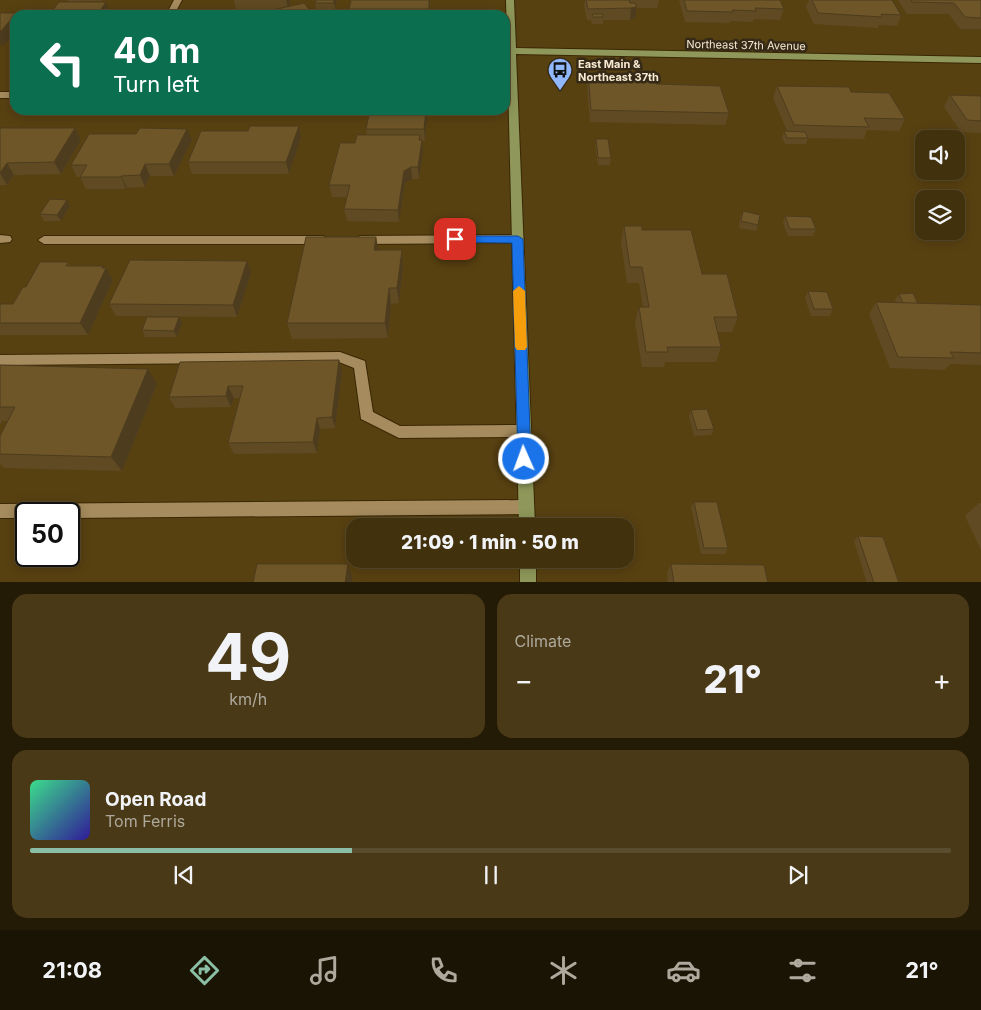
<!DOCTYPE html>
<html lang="en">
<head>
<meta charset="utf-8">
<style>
	body { margin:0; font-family:Inter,sans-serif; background:#493916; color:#f1f3f6; height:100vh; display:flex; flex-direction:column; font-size:19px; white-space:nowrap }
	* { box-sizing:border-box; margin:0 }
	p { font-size:16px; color:#aea99d }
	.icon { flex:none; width:28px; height:28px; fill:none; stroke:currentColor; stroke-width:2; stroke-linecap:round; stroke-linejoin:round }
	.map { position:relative; height:582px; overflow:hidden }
	.details { display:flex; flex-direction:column; gap:12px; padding:12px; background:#241b07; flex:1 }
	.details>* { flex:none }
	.top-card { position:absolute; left:10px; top:10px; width:500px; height:105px; border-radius:15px; box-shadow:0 2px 12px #0003,0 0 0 1px #5a4c2e; background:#0b6e4f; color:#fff; overflow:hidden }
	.tools { position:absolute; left:915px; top:130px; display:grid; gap:10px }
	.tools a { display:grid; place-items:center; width:50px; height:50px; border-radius:10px; background:#42310d; box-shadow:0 2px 12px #0003,0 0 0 1px #5a4c2e; font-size:25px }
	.speed { position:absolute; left:15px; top:502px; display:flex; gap:10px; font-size:25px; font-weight:700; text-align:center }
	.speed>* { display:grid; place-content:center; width:65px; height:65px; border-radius:50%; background:#42310d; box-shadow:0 2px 12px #0003,0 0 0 1px #5a4c2e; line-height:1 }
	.speed .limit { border:2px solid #111; border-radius:8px; background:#fff; color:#111 }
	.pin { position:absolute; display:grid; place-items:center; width:42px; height:42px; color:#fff; margin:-21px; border-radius:10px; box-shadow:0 2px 8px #0006 }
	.me { position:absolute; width:55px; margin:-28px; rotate:358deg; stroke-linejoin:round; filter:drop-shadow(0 0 4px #0008) }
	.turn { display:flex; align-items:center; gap:18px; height:105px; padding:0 20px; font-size:22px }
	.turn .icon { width:65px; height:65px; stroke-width:2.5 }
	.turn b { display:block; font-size:35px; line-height:42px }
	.big { font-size:38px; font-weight:800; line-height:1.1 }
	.details .widget { flex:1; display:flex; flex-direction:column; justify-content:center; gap:8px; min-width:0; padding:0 18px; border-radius:15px; background:#493916 }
	.details .dial { align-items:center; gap:0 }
	.dial b { font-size:65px; line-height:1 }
	.song { display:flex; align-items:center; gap:15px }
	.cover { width:60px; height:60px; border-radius:8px; background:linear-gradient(135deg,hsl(150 70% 55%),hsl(250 70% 35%)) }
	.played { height:5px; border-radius:2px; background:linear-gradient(90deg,#8abfa5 35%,#5a4c2e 35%) }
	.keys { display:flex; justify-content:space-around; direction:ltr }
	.heat { display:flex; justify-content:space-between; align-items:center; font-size:28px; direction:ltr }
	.details .tiles { flex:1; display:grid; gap:12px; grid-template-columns:1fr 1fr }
	.widget:last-child { grid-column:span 2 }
	.trip { position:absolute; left:346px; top:518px; width:288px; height:50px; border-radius:15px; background:#42310d; box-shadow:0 2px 12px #0003,0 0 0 1px #5a4c2e; font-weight:800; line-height:50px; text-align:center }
	.tab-bar { display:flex; height:80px; justify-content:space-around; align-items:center; background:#1a1405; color:#aea99d }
	.tab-bar .icon { width:35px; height:35px }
	.tab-bar .on { color:#8abfa5 }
	.tab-bar b { font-size:22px; color:#f1f3f6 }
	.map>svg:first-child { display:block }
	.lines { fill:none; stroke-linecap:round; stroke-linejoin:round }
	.lane-casing { stroke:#3a2804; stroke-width:2 }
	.street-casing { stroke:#3a2804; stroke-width:2 }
	.secondary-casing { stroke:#3a2804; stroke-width:2 }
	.lane { fill:#a58b5d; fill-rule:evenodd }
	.street { fill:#a58b5d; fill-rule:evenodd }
	.secondary { fill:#8f985a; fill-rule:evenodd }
	.wall { fill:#5f4a23 }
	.shaded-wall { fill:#4d3c1d }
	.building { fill:#6e5629; stroke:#4d3c1d }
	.route { fill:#1a73e8; stroke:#114b97 }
	.slow { fill:#f59e0b }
	.labels { text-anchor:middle; stroke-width:5; stroke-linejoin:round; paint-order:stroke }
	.far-street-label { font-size:11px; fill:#f8ead2; stroke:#352a17 }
	.far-poi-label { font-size:11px; font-weight:bold; fill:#f8ead2; stroke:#352a17; text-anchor:start }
</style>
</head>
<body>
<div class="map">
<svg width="981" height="583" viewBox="0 0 981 583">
	<rect width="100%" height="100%" fill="#584111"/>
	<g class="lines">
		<defs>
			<g id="lane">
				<polygon points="0,235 10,236 12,239 10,242 0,243"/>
				<polygon points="518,235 524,239 518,243 360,244 354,240 360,236"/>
				<polygon points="44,236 323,236 329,240 323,244 44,244 38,240"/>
				<polygon points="340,352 365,361 373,412 400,426 523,425 528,427 530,431 528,435 523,437 399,438 361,419 354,368 339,362 0,365 0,355"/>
				<polygon points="526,500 532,502 534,507 532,512 526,514 69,518 69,514 26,514 26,518 0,518 0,504"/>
			</g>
			<g id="street">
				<polygon points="174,0 182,0 174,15 166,15"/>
				<rect x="0" y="92" width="15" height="6"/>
			</g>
			<g id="secondary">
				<polygon points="506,0 514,0 516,48 981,57 981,63 516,54 535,526 519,526"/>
				<rect x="520" y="559" width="16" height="24"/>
			</g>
		</defs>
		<use href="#lane" class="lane-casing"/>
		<use href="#street" class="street-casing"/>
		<use href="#secondary" class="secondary-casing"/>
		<use href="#lane" class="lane"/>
		<use href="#street" class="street"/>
		<use href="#secondary" class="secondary"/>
	</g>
	<g class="wall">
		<polygon points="67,0 102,0 101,1 68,2"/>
		<polygon points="234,0 291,0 289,6 278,9 236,9"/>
		<polygon points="337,0 335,9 316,9 315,3"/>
		<polygon points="351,0 430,0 430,15 350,15 349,9"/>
		<polygon points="585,0 659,0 657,8 636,8 635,18 630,20 603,20 603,24 592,24 591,20 587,20 584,5"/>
		<polygon points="679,0 780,0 784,9 780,20 754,19 753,22 730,21 730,23 685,22"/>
		<polygon points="809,0 892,0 901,15 897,26 879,25 878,28 814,24 806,7"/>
		<polygon points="898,0 981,0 981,29 960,29 949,14 907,14"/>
		<polygon points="588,75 656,84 729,113 725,125 590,122 587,87"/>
		<polygon points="777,86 851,92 905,119 899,131 867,130 864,139 808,138 806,144 785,144 782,138 784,131 787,131 773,98"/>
		<polygon points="950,95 981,96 981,133 961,132 944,107"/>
		<polygon points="370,110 428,110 425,141 422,141 423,152 419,179 412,179 405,183 399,222 347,221 344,209 347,197 332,197 329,185 355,143 367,135 366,129"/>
		<polygon points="0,128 75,128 81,140 61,174 14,175 7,185 0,185"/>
		<polygon points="248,131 301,138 289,174 192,174 188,162"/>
		<polygon points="596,139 611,158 610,165 598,165 595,145"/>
		<polygon points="192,140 174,176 150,176 145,187 127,188 126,189 86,189 80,177 77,177 71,165"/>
		<polygon points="67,200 70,206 61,221 44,221 40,214"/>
		<polygon points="743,211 758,225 756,231 739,228 740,218"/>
		<polygon points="785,216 816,229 813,236 788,236 783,223"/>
		<polygon points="624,226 642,230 702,274 738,317 732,332 718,332 721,347 716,362 665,362 664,367 642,367 635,322 639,307 643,307 639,283 627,283 621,242"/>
		<polygon points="376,237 378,250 402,250 403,266 399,303 391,304 388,338 292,339 287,323"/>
		<polygon points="247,261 251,273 237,317 116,316 109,304"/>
		<polygon points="68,262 70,266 105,268 113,280 88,335 0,335 0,304 13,304"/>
		<polygon points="808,291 833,309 830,316 811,316 805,298"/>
		<polygon points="899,294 918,304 981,305 981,365 950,364 945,370 890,368 869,314 876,302 896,303 895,300"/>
		<polygon points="179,317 182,323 177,337 145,337 142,330"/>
		<polygon points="339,360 342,372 335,428 320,429 317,453 234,454 228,443 240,398 234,398 231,407 175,408 169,397"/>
		<polygon points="0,365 157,384 122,471 4,468 0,464 0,436 8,421 2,421 0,425"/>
		<polygon points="691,410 714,429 711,435 694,436 689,416"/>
		<polygon points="694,502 728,548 725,554 701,554 691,507"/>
		<polygon points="979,503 981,503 981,550 965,516"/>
		<polygon points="858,536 899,583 867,583 854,541"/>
		<polygon points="671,564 768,583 668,583 667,573"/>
	</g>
	<g class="shaded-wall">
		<polygon points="286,0 291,0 288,9"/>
		<polygon points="334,0 337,0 335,9 334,3"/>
		<polygon points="429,0 430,0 430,15 429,9"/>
		<polygon points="106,2 110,13 109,15 97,15"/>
		<polygon points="637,7 635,18 630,20 631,8"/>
		<polygon points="17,13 18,15 15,15 15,33 2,47 0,43 0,32"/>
		<polygon points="426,110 428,110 425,141 424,129"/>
		<polygon points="299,126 301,138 289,174 286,162"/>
		<polygon points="75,128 81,140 61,174 54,162"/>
		<polygon points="187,129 192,140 174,176 169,164"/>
		<polygon points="420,135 421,147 422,140 423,152 419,179 418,167 419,140"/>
		<polygon points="7,163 14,175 7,185 0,173"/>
		<polygon points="145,164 150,176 145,187 140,175"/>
		<polygon points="411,167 412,179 405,183 399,222 398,210 404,171"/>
		<polygon points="121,176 127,188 126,189 121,177"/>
		<polygon points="67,200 70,206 61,221 57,215"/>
		<polygon points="376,237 379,252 374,250"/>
		<polygon points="402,250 403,266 399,303 397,288"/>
		<polygon points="247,261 251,273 237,317 233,305"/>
		<polygon points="103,266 106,270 106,268 113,280 88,335 80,323"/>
		<polygon points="389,288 391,304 388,338 385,323"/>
		<polygon points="179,317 182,323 177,337 174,331"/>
		<polygon points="339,360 342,372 335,428 332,417"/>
		<polygon points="148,369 157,384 122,471 111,457"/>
		<polygon points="228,386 234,398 231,407 226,396"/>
		<polygon points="317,418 320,429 317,453 313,442"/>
		<polygon points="348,564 352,576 352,583 345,583"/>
	</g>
	<g class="building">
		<polygon points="316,0 334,0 334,3 315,3"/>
		<polygon points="351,0 429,0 429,9 349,9"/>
		<polygon points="586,0 629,0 630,3 635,3 637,7 631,8 588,9"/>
		<polygon points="684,0 780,0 784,9 755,8 756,11 732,10 733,12 687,11"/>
		<polygon points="812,0 892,0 901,15 881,14 882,17 818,13"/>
		<polygon points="911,0 981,0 981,18 965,17 954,3 912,2"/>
		<polygon points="59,2 106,2 97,15 49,15"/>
		<polygon points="304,3 314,15 250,15"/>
		<polygon points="0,13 17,13 0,32"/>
		<polygon points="592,14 603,14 603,17 593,17"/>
		<polygon points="588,75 654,76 656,84 720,86 729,113 591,110"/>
		<polygon points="777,86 849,87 851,92 889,93 905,119 864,118 869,127 794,125"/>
		<polygon points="950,95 981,96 981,121 967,120"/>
		<polygon points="370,110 426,110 424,129 366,129"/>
		<polygon points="250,126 299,126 286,162 188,162 201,131 248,131"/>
		<polygon points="0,128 75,128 54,162 7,163 0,173"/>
		<polygon points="140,128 187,129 169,164 145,164 140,175 121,176 121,177 80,177 87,165 71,165 89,134 136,134"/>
		<polygon points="784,131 805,132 808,138 787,138"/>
		<polygon points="357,135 420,135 419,140 422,140 418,167 411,167 404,171 398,210 344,209 350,185 329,185 340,143 355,143"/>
		<polygon points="596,139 608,139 611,158 598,158"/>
		<polygon points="50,199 67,200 57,215 40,214"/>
		<polygon points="743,211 760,215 758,225 741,221"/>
		<polygon points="785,216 811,217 816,229 790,229"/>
		<polygon points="624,226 642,226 642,230 691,230 702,274 727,274 738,317 714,317 721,347 667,347 668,352 646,352 639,307 649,307 642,267 630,267"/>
		<polygon points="306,237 376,237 374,250 402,250 397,288 389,288 385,323 287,323"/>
		<polygon points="130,260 247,261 233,305 109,304"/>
		<polygon points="40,262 68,262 66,266 103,266 102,268 106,268 80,323 0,323 0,304 13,304 23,287 26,287"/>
		<polygon points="808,291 827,292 833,309 814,309"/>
		<polygon points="913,293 918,304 903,303 899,294"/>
		<polygon points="876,302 981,305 981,353 950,352 954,358 898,357"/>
		<polygon points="147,317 179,317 174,331 142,330"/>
		<polygon points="339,360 332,417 317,418 313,442 228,443 243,386 228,386 226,396 169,397 180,362"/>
		<polygon points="0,365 148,369 111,457 0,454 0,436 15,407 0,407"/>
		<polygon points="707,409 714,429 697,430 691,410"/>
		<polygon points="694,502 717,502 728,548 704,548"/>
		<polygon points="858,536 883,537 899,583 874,583"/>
		<polygon points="257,564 348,564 345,583 253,583"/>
		<polygon points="671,564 764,565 768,583 674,583"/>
	</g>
	<polygon class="route" points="455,236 518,236 523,239 531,459 529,463 524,465 520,463 518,459 512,243 451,242 450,239"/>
	<polygon class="slow" points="519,286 525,291 527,347 525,350 517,350 515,347 513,291"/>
	<defs>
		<symbol id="bus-pin" viewBox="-11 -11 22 30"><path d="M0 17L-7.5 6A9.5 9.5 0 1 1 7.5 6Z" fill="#91b8fd" stroke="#352a17"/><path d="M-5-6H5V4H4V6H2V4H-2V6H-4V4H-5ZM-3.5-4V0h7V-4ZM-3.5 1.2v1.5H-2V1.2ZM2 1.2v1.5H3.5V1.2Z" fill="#111"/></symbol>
	</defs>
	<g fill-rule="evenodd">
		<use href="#bus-pin" x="546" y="56" width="28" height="38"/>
	</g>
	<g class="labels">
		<g class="far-street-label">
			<text transform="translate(746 45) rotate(1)" y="4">Northeast 37th Avenue</text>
		</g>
		<g class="far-poi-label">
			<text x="578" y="68">East Main &amp;<tspan x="578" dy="13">Northeast 37th</tspan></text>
		</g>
	</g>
</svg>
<div class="tools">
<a><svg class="icon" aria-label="sound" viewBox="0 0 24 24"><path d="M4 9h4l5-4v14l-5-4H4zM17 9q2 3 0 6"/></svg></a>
<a><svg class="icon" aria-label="layers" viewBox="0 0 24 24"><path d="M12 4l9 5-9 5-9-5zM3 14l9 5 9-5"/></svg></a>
</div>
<div class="speed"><div class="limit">50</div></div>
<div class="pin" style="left:455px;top:239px;background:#d93025"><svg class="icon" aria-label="arrive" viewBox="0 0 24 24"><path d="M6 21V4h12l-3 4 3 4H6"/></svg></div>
<svg class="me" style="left:524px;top:459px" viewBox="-20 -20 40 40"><circle r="17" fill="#1a73e8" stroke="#fff" stroke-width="3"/><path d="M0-11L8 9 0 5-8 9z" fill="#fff"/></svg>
<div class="trip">21:09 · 1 min · 50 m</div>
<div class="top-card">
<div class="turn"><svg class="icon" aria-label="left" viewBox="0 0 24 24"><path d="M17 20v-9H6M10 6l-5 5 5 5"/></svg><div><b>40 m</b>Turn left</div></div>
</div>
</div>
<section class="details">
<div class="tiles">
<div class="widget dial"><b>49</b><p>km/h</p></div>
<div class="widget"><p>Climate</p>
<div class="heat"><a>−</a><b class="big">21°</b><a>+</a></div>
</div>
<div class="widget">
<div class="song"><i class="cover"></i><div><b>Open Road</b><p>Tom Ferris</p></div></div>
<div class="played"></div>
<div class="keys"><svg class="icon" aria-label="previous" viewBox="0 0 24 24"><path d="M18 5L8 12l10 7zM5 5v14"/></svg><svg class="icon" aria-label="pause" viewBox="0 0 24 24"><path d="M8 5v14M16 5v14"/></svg><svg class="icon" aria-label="next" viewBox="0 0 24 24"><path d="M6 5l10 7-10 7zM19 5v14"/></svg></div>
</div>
</div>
</section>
<nav class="tab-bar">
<b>21:08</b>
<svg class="icon on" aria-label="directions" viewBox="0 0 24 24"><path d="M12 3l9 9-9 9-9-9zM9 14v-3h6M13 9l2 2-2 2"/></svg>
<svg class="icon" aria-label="music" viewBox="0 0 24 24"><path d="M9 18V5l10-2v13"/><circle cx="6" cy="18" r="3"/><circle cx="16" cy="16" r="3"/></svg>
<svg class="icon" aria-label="phone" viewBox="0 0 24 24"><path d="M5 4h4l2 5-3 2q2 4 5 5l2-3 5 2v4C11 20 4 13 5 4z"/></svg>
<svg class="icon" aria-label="climate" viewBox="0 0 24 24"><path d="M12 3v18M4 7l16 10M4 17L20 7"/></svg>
<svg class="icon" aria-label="car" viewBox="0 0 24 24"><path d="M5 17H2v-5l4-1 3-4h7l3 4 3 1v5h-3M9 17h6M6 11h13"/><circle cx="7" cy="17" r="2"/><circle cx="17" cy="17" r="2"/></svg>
<svg class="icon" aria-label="filters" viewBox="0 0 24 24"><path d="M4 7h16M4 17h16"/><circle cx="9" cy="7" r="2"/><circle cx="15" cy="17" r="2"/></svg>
<b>21°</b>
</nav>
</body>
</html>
